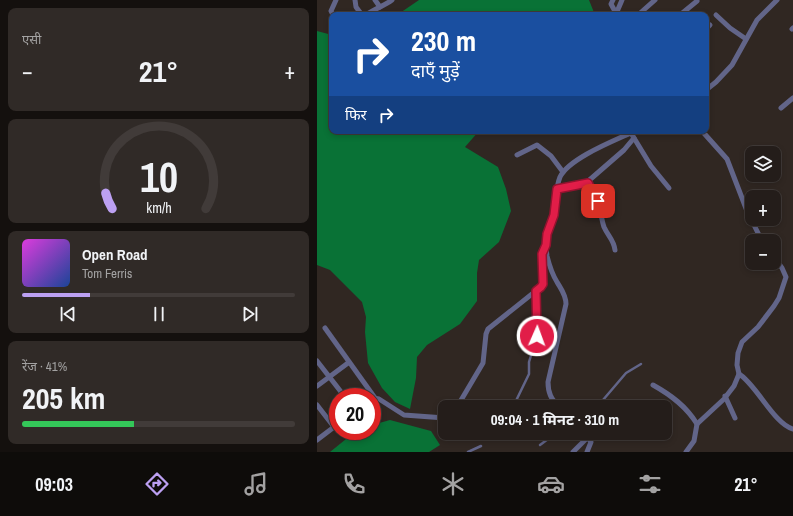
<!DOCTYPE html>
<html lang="hi">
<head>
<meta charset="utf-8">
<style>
	body { margin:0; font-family:"Archivo Narrow","Noto Sans Devanagari",sans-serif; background:#302a27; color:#f1f3f6; height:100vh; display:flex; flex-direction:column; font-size:15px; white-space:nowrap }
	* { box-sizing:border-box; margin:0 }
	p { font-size:13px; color:#a3a2a2 }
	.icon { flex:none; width:22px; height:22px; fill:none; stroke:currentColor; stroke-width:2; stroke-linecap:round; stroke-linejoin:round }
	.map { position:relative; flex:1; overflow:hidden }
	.side { display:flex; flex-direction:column; gap:8px; padding:8px; background:#14100e; width:317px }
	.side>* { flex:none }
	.guide { position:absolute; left:12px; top:12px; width:380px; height:122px; border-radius:8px; box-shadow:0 2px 6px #0003,0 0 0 1px #413b39; background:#1a4fa0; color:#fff; overflow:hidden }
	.tools { position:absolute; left:428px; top:146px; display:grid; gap:8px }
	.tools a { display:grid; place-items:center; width:36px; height:36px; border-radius:8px; background:#241d1a; box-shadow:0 2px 6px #0003,0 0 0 1px #413b39; font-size:20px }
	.speed { position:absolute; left:12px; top:388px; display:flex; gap:8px; font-size:20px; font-weight:700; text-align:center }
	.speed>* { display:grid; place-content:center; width:52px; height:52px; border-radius:50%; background:#241d1a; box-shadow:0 2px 6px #0003,0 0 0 1px #413b39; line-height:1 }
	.speed .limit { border:6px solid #d22; background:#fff; color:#111 }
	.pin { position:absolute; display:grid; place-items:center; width:34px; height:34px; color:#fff; margin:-17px; border-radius:8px; box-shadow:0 2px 6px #0006 }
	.me { position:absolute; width:44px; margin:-22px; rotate:2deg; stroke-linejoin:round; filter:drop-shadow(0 0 3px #0008) }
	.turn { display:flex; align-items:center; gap:14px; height:84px; padding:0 16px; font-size:18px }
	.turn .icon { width:52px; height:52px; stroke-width:2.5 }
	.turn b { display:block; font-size:28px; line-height:34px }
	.then { display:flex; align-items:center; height:38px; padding:0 16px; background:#0003; gap:8px; font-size:15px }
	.big { font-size:30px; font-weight:700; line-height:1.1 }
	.side .card { flex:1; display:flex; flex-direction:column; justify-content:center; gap:6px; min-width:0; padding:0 14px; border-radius:8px; background:#302a27 }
	.side .dial { align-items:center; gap:0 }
	.dial svg { height:104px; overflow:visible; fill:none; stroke:#413b39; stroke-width:7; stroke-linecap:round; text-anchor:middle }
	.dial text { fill:#f1f3f6; stroke:none }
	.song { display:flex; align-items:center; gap:12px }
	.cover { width:48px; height:48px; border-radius:6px; background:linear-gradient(135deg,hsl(300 70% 55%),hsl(220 70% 35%)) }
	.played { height:4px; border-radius:2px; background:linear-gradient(90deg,#bca0f2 25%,#413b39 25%) }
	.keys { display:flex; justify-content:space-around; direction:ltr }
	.heat { display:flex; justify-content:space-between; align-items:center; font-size:22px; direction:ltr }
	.charge { height:6px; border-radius:3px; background:linear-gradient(90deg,#34c759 41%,#413b39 0) }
	.trip { position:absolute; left:121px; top:400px; width:234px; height:40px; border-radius:8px; background:#241d1a; box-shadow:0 2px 6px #0003,0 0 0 1px #413b39; font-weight:700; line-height:40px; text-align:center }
	.menu { display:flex; height:64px; justify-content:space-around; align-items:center; background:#0e0c0a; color:#a3a2a2 }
	.menu .icon { width:28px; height:28px }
	.menu .selected { color:#bca0f2 }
	.menu b { font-size:18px; color:#f1f3f6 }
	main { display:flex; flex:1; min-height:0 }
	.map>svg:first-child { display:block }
	.forest { fill:#097236 }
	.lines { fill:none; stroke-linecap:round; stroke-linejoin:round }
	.service { stroke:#626589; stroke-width:2.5 }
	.minor { stroke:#626589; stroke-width:5 }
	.route-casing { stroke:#92132f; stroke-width:10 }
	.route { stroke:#e11d48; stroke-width:7 }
</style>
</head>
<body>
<main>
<section class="side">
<div class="card"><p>एसी</p>
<div class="heat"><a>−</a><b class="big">21°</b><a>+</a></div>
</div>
<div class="card dial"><svg viewBox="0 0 100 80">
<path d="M14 69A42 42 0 1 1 86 69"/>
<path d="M14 69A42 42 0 0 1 9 57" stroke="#bca0f2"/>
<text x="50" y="56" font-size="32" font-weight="700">10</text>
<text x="50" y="72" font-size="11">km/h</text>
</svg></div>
<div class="card">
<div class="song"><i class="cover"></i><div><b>Open Road</b><p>Tom Ferris</p></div></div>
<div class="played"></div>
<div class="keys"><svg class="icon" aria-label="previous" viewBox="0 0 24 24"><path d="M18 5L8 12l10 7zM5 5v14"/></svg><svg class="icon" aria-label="pause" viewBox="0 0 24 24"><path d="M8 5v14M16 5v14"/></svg><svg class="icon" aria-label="next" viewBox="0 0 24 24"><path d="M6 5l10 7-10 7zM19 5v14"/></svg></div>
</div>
<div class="card"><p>रेंज · 41%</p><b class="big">205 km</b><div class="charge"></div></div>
</section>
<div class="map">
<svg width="476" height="452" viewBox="0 0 476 452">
	<rect width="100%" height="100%" fill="#302722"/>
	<g class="forest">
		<polygon points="102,0 272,0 278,15 80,15"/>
		<polygon points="0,31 15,35 15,131 162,131 148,147 181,167 189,189 194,211 182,242 162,260 160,273 160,301 143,324 110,345 100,357 99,378 93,409 78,402 65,388 51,363 48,332 49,317 45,302 13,270 0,265"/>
		<polygon points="73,420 114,431 123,445 112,452 13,452 39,431 55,431 55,425"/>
	</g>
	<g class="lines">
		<g class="service">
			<polyline points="196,407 212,374 212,362 220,336 219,292"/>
			<polyline points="280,407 309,373 324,364"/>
			<polyline points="223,445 239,433"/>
			<polyline points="151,452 164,446"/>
		</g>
		<g class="minor">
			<polyline points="38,0 39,7 45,15"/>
			<polyline points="58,0 63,7"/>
			<polyline points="296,0 294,4 300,15"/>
			<polyline points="299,14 305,0"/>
			<polyline points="16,15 14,11 19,0"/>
			<path d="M49,15C57,9 67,6 75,0"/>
			<polyline points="321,15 338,0"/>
			<polyline points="363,15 380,1"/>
			<polyline points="399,15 413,28 429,39"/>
			<polyline points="389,29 393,25"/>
			<polyline points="475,29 476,28"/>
			<polyline points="389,90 399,82 415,65 440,20 460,0"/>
			<polyline points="464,108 476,98"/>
			<polyline points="385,131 410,159 430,211 445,241"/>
			<polyline points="314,133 334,166 352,188"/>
			<polyline points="200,155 220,145 234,156 246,172"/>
			<polyline points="269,183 307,150 317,138"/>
			<path d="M240,189L257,186L269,183C282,185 283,217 287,227C291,236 297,240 298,250"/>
			<polyline points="8,328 58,398"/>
			<polyline points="0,361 28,397"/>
			<path d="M422,374C439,384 457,424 476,429"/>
			<path d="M336,385C354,395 369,406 380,424"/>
			<polyline points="0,386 31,363"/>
			<polyline points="408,396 418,418"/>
			<polyline points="56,398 62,399 87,415 128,418"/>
			<polyline points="0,405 17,427"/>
			<polyline points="140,407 166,363 169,334 171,329 225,286 225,254 229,246"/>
			<path d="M242,407C234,399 231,393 231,382L249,304C249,295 244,289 240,282C235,274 232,264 230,256C227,238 233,229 237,214C240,202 238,189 243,177C252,158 299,140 318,131"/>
			<polyline points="267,433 274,442 270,452"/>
			<polyline points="0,440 21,424"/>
			<polyline points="256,452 271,437"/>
			<polyline points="369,452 377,441 380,424 407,399 417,386 422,374 420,365 421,353 425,342 441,327 457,306 462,298 469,277 465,268 457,257"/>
		</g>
	</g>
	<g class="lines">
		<defs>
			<polyline id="route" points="220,336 219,291 224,287 226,284 225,254 229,245 230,234 237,215 240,189 271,183 281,201"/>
		</defs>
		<use href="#route" class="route-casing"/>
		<use href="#route" class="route"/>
	</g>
</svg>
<div class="tools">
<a><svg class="icon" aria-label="layers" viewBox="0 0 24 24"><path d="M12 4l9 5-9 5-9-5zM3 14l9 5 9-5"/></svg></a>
<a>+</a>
<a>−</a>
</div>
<div class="speed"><div class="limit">20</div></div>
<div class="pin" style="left:281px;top:201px;background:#d93025"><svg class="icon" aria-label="arrive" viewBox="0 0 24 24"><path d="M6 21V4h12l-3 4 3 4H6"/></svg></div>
<svg class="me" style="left:220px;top:336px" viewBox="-20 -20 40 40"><circle r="17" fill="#e11d48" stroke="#fff" stroke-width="3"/><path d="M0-11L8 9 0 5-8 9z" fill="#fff"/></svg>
<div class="trip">09:04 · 1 मिनट · 310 m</div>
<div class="guide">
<div class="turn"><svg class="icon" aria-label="right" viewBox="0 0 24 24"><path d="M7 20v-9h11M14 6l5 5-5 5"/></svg><div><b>230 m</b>दाएँ मुड़ें</div></div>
<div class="then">फिर<svg class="icon" aria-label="right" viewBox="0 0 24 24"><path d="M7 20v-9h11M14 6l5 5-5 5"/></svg></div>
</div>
</div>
</main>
<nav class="menu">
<b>09:03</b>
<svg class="icon selected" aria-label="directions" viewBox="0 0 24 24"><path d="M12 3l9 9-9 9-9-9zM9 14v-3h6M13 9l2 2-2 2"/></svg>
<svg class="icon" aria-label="music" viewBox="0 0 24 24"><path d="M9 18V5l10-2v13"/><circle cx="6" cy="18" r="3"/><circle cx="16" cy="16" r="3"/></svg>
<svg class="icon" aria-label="phone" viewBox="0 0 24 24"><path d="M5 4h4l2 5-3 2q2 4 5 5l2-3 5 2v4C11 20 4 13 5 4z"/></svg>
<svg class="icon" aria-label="climate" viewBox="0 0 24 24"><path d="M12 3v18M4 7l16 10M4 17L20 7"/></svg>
<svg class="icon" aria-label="car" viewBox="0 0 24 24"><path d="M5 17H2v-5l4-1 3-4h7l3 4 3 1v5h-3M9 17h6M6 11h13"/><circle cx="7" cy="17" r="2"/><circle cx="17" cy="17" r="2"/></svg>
<svg class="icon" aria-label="filters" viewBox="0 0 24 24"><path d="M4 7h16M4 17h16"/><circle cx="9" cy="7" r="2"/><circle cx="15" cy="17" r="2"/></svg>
<b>21°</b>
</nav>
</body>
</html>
